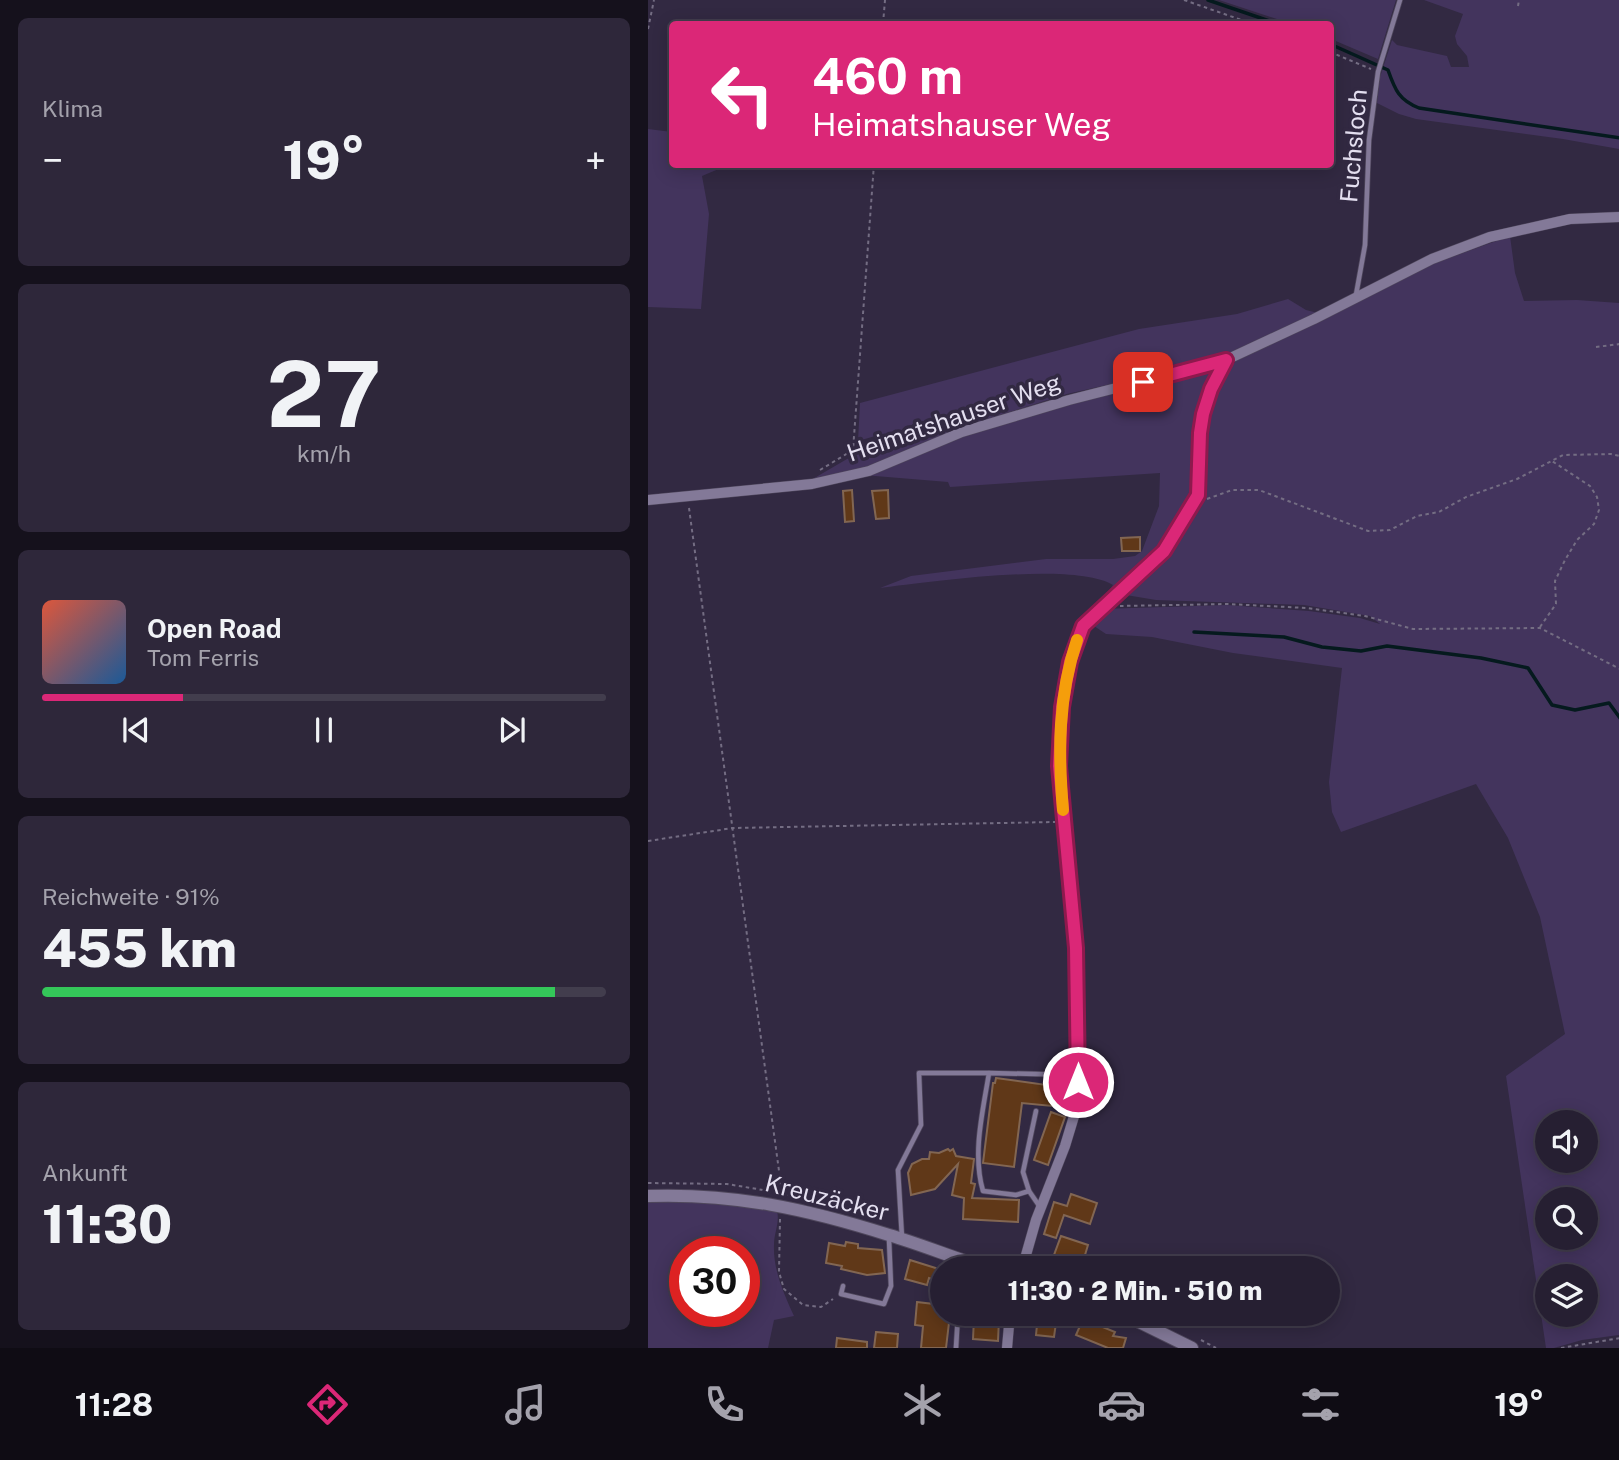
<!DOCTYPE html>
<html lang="de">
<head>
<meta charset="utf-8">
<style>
	body { margin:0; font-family:"Public Sans",sans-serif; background:#2e273a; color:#f1f3f6; height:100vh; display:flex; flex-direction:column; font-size:26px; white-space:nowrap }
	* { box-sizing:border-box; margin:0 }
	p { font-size:23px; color:#a4a2ac }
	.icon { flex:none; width:38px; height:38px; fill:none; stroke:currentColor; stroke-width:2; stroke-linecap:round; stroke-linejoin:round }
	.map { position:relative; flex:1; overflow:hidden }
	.drawer { display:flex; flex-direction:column; gap:18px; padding:18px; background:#15111c; width:648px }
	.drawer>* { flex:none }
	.hud { position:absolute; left:21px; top:21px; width:665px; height:147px; border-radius:7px; box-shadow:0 4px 18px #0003,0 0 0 2px #423d4d; background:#db2777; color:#fff; overflow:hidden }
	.fabs { position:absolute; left:887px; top:1110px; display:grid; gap:14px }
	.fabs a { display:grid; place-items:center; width:63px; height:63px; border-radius:50%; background:#261f32; box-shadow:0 4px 18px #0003,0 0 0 2px #423d4d; font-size:35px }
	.speed { position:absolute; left:21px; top:1236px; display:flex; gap:14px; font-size:35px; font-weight:700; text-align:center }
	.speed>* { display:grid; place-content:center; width:91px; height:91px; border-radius:50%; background:#261f32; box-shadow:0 4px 18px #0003,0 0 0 2px #423d4d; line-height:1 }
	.speed .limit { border:10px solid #d22; background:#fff; color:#111 }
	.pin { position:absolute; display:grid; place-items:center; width:60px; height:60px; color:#fff; margin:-30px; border-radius:14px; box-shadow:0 4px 10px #0006 }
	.me { position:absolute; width:77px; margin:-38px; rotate:0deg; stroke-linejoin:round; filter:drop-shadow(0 0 5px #0008) }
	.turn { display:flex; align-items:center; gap:24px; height:147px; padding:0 28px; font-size:32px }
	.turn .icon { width:91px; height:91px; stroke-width:2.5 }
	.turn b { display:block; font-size:49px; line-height:60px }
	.big { font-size:52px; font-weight:800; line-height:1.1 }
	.drawer .card { flex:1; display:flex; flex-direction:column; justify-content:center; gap:10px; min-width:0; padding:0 24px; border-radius:10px; background:#2e273a }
	.drawer .dial { align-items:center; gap:0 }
	.dial b { font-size:91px; line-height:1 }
	.song { display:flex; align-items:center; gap:21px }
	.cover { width:84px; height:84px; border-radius:10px; background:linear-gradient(135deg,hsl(10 70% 55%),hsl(210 70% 35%)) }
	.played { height:7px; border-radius:4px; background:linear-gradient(90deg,#db2777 25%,#423d4d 25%) }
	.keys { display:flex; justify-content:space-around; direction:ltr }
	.heat { display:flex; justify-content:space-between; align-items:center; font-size:38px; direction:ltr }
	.charge { height:10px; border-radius:5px; background:linear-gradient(90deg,#34c759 91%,#423d4d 0) }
	.trip { position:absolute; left:282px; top:1256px; width:410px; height:70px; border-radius:35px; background:#261f32; box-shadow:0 4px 18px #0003,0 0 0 2px #423d4d; font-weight:800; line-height:70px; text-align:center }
	.tabs { display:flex; height:112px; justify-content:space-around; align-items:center; background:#0f0c14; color:#a4a2ac }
	.tabs .icon { width:49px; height:49px }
	.tabs .active { color:#db2777 }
	.tabs b { font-size:32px; color:#f1f3f6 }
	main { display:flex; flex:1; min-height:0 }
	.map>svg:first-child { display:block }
	.green { fill:#43345d; fill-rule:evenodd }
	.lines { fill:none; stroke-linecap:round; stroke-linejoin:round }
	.stream { stroke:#051a1e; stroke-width:3.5 }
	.building { fill:#603818; stroke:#826652; stroke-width:2 }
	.service-casing { stroke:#4f475c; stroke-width:6 }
	.minor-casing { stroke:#4f475c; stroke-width:11 }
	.tertiary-casing { stroke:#4f475c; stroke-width:14 }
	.path { stroke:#746d83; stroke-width:2; stroke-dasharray:3.5 3.5; stroke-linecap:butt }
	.service { stroke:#837998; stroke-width:4.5 }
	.minor { stroke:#837998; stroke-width:10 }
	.tertiary { stroke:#837998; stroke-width:12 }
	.route-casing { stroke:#8e194d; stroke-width:18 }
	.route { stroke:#db2777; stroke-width:12 }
	.slow { stroke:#f59e0b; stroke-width:12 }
	.labels { text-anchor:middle; stroke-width:7; stroke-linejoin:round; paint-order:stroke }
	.street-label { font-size:24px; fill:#e4dff0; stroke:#322942 }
</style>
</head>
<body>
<main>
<section class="drawer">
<div class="card"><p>Klima</p>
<div class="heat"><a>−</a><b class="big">19°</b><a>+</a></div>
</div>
<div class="card dial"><b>27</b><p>km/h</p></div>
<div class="card">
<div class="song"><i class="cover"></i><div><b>Open Road</b><p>Tom Ferris</p></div></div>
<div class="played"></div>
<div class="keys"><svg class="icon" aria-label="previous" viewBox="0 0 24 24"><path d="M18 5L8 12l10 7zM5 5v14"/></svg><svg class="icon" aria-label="pause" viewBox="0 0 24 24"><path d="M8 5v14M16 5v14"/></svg><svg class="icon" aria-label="next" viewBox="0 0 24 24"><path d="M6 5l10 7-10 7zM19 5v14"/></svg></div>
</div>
<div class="card"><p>Reichweite · 91%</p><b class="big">455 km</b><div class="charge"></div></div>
<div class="card"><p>Ankunft</p><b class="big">11:30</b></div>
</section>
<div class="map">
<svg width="972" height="1348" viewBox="0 0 972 1348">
	<rect width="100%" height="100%" fill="#322942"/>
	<g class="green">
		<polygon points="571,0 748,0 730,59 683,39 682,24 644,24"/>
		<polygon points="776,0 971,0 971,149 915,139 768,119 751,114 729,103 732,77 744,40 749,45 799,56 803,67 821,67 819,56 809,44 807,36 815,14"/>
		<polygon points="0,129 24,132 24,164 80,165 54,176 61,214 53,309 0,307"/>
		<path d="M862,236L867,273L876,301L929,300L971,303V1335L934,1340L906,1348H898L858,1076L917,1034L892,917L860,838L828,784L693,832L684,812L681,782L694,668L585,653L504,637L458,634L446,626H438L453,609L579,605L661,611L712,618L732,624L722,616L656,605L508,600L460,592L465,585C425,561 281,582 232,588L263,576L398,559H465L487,556L494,551L511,506L512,473L302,487L300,482L215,475L318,433L376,415L559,369L565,371L566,377L549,443L558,442C554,411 567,383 589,360L784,264ZM900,1122H938V1160H900ZM900,1199H938V1237H900ZM900,1276H938V1314H900Z"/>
		<polygon points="640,299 658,310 670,313 574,357 543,366 419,394 311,428 220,466 163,480 211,452 238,443 234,434 210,441 212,403 491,329 589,314"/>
		<path d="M43,1200L91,1204L129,1211C132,1222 126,1233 126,1245C125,1270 136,1294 146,1316L126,1320L120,1348H0V1201ZM37,1251H96V1311H37Z"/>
	</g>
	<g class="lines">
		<g class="stream">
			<polyline points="560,0 630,24"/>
			<path d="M682,44L740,70C747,90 751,100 771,108L972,138"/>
			<polyline points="546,632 636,637 674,647 713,651 739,646 833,658 880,668 904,705 927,710 961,703 972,718"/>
		</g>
	</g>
	<g class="building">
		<polygon points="204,490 206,521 197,522 195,491"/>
		<polygon points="240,490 241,518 228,519 224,491"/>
		<polygon points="492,537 492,551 474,551 473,538"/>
		<polygon points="348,1078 406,1086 404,1106 374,1103 366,1167 335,1163 345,1083 347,1083"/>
		<polygon points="403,1112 417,1117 400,1165 386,1160"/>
		<polygon points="300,1149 302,1151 305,1149 308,1156 326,1159 323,1183 327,1184 324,1198 371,1200 370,1222 315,1219 316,1198 304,1195 310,1164 287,1189 263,1195 260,1173 264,1164 274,1159 281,1159 282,1152 291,1153"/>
		<polygon points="423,1194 449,1203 442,1224 416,1215 408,1238 396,1234 406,1202 419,1206"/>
		<polygon points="413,1236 440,1245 434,1265 406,1255"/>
		<polygon points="198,1242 210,1244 210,1248 234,1250 237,1273 219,1275 193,1269 194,1266 178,1263 181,1243 197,1246"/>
		<polygon points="262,1260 294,1270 294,1282 281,1278 279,1285 257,1279"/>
		<polygon points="269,1302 294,1305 294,1314 302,1314 298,1348 273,1348 275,1326 267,1325"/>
		<polygon points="390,1315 409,1316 406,1337 388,1335"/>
		<polygon points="326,1318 351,1319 350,1341 325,1339"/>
		<polygon points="435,1319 467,1332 465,1336 478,1338 475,1348 460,1348 428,1335"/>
		<polygon points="228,1332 250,1334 249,1348 226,1348"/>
		<polygon points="189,1338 219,1342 219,1348 188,1348"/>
	</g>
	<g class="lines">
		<defs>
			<g id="service">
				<polyline points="708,295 717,245 721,140 730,72 752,0"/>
				<polyline points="388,1111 375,1172 381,1191 392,1207"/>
				<path d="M381,1191L368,1195L335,1191C324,1153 335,1111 341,1073L428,1075"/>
				<polyline points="254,1238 250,1170 273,1125 271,1073 341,1073"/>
				<polyline points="195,1286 193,1294 236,1304 243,1286 241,1239"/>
				<polyline points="308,1348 310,1314"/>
			</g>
			<g id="minor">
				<polyline points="0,500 164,484 221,471 314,432 421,400 578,360 666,319 784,259 842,237 922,219 972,217"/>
				<polyline points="374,1269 388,1220 417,1146 427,1113 430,1082 429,971 425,903 411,766 413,707 422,662 435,626 516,551 550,495 552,433 555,414 563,389 578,360"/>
				<polyline points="359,1348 362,1314"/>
			</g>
			<g id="tertiary">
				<path d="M0,1196C86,1193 159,1209 241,1235C275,1245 308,1259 342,1269"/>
				<polyline points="475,1314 544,1348"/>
			</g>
		</defs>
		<use href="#service" class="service-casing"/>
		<use href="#minor" class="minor-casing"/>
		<use href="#tertiary" class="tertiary-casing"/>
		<g class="path">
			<polyline points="536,0 605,24"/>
			<polyline points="870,6 871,0"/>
			<polyline points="235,24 237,0"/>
			<polyline points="0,29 6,0"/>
			<polyline points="682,52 723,69"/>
			<polyline points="948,347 972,344"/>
			<polyline points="172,470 205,450 226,164"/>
			<polyline points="559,499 584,490 611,490 720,531 742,530 769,516 791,512 818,497 869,479 915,455 963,454 972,456"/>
			<polyline points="41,508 134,1193"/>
			<polyline points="472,606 579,604 659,608 717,616 765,629 892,628 972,669"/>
			<polyline points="892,627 908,604 907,581 917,560 929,540 946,524 951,510 949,497 942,486 904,461"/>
			<polyline points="0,841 85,828 407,822"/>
			<polyline points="0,1183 79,1184 121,1191"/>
			<polyline points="126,1192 141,1195"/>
			<polyline points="132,1219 131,1272 136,1289 155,1305 173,1307 185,1299"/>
			<polyline points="350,1260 365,1265"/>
			<polyline points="553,1340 568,1348"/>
			<polyline points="913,1348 972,1338"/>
		</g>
		<use href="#service" class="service"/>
		<use href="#minor" class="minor"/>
		<use href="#tertiary" class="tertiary"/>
	</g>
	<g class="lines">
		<defs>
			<polyline id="route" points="430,1082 428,948 411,766 414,707 422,662 435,626 516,551 550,495 552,433 555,414 563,389 578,360 495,382"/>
		</defs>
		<use href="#route" class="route-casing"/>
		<use href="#route" class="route"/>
		<path class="slow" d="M415,810C410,753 410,696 429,640"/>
	</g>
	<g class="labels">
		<g class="street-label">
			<text transform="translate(706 146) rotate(-85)" y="8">Fuchsloch</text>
			<text transform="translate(306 418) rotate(-19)" y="8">Heimatshauser Weg</text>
			<text transform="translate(179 1198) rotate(14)" y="8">Kreuzäcker</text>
		</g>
	</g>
</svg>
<div class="fabs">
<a><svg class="icon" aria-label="sound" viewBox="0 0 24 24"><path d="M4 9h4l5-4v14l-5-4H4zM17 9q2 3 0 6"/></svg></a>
<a><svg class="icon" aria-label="search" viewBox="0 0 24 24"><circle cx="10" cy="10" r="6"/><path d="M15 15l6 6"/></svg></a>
<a><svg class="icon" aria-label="layers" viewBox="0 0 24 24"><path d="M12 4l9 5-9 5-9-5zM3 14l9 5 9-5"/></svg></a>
</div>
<div class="speed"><div class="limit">30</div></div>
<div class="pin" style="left:495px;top:382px;background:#d93025"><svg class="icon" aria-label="arrive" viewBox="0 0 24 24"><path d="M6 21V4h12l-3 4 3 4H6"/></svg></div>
<svg class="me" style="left:430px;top:1082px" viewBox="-20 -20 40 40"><circle r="17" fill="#db2777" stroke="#fff" stroke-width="3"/><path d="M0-11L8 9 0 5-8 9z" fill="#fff"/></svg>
<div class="trip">11:30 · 2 Min. · 510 m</div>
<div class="hud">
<div class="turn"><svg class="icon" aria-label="left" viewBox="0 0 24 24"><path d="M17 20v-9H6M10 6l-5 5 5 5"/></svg><div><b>460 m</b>Heimatshauser Weg</div></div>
</div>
</div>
</main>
<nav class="tabs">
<b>11:28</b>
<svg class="icon active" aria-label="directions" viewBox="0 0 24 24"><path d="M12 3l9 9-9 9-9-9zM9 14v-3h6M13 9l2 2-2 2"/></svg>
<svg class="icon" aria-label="music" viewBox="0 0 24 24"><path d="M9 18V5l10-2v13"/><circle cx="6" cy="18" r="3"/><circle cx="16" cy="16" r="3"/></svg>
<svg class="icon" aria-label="phone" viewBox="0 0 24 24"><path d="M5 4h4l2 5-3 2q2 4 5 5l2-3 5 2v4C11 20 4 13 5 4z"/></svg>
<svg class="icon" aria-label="climate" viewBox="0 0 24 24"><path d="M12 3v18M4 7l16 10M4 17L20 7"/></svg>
<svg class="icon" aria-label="car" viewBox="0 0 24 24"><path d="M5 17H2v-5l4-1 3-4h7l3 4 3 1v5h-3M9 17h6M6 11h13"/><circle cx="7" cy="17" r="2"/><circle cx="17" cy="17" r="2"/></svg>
<svg class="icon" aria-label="filters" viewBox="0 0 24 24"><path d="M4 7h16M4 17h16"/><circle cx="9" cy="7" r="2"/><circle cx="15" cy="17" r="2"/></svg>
<b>19°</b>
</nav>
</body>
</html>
